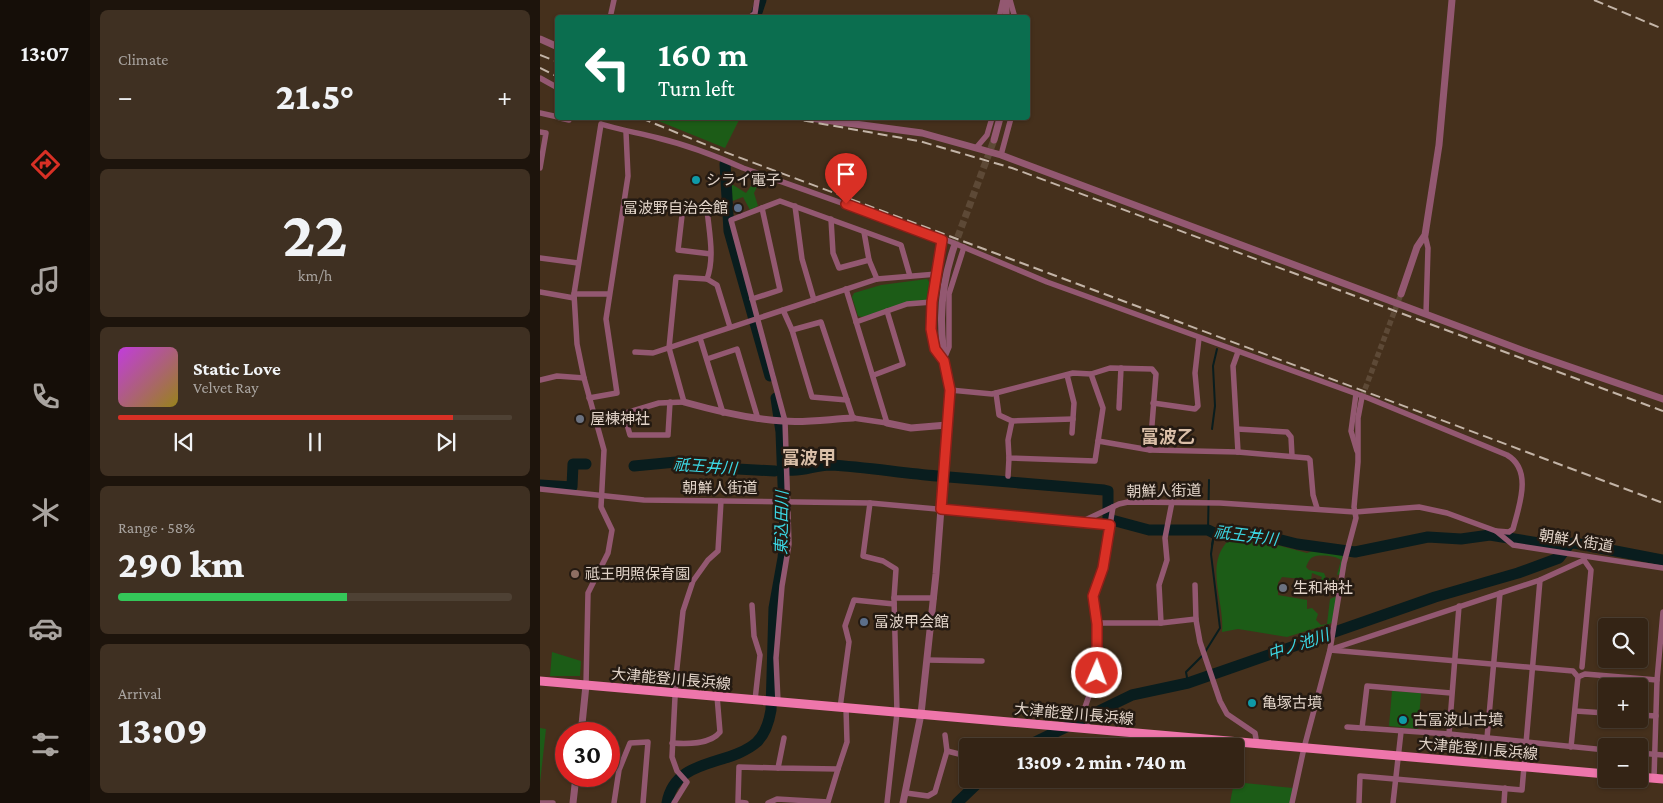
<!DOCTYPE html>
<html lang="en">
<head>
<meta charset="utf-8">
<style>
	body { margin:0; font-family:"Crimson Pro","Noto Sans JP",serif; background:#3f3022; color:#f1f3f6; height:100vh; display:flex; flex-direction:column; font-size:19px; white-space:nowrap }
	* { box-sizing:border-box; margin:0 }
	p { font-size:16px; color:#a9a4a0 }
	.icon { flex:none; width:28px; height:28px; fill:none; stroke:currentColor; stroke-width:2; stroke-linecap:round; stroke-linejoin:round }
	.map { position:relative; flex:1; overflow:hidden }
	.sheet { display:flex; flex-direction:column; gap:10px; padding:10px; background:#1d140c; width:450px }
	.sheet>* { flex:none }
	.guide { position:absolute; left:15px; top:15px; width:475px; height:105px; border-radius:5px; box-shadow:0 1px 4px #0004,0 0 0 1px #4e4134; background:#0b6e4f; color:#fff; overflow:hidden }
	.fabs { position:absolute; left:1058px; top:618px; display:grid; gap:10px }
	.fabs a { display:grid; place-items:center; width:50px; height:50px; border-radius:5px; background:#342415; box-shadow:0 1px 4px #0004,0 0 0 1px #4e4134; font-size:25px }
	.speed { position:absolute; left:15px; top:722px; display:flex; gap:10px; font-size:25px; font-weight:700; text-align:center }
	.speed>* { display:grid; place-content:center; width:65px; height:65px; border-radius:50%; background:#342415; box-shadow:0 1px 4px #0004,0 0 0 1px #4e4134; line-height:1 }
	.speed .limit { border:8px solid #d22; background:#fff; color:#111 }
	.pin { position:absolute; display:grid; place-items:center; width:42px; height:42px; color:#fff; margin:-51px -21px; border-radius:50% 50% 50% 0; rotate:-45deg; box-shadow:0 0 5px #0007 }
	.pin .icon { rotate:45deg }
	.me { position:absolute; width:55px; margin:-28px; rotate:2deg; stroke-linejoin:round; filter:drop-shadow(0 0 4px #0008) }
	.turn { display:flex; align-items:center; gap:18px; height:105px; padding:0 20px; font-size:22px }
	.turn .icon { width:65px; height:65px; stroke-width:2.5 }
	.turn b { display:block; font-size:35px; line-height:42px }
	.big { font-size:38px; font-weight:800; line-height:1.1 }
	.sheet .widget { flex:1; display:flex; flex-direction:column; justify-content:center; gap:8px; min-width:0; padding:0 18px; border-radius:8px; background:#3f3022 }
	.sheet .dial { align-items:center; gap:0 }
	.dial b { font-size:65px; line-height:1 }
	.song { display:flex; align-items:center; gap:15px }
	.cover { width:60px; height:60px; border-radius:8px; background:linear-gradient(135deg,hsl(290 70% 55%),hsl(50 70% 35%)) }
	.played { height:5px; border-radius:2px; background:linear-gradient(90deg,#d93025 85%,#4e4134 85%) }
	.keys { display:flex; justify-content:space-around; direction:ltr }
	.heat { display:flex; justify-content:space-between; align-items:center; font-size:28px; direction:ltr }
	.charge { height:8px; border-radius:4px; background:linear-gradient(90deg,#34c759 58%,#4e4134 0) }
	.trip { position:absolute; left:419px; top:738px; width:285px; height:50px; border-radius:5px; background:#342415; box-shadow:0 1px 4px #0004,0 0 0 1px #4e4134; font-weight:800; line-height:50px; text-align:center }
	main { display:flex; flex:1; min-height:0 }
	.dock { display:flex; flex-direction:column; width:90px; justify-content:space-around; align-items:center; background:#150e08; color:#a9a4a0 }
	.dock .icon { width:35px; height:35px }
	.dock .on { color:#d93025 }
	.dock b { font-size:22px; color:#f1f3f6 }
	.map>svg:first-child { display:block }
	.green { fill:#1c5c17 }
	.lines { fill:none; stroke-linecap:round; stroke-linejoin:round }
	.stream { stroke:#091d1e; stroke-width:2 }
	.river { stroke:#091d1e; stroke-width:11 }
	.minor-tunnel { stroke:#5d4936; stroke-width:5.5; stroke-dasharray:5.5 3; stroke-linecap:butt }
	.tertiary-tunnel { stroke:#5d4936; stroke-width:7; stroke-dasharray:7 3.5; stroke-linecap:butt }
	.minor { stroke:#935871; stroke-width:5.5 }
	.tertiary { stroke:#935871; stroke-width:7 }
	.primary { stroke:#ee76ab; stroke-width:9 }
	.rail { stroke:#c3b4a7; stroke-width:2; stroke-dasharray:10 5; stroke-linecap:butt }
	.route-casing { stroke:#8d1f18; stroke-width:12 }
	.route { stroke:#d93025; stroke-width:9 }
	.culture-dot { fill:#0f9aa8; stroke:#241a12; stroke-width:2 }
	.service-dot { fill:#5c6f8a; stroke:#241a12; stroke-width:2 }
	.worship-dot { fill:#6b7280; stroke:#241a12; stroke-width:2 }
	.education-dot { fill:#8d6e63; stroke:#241a12; stroke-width:2 }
	.labels { text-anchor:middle; stroke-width:5; stroke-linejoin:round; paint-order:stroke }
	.poi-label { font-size:15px; fill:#e2d4c9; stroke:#241a12; text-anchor:start }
	.street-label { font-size:15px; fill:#e2d4c9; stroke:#241a12 }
	.water-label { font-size:16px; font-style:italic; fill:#3bd7e4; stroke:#241a12 }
	.quarter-label { font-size:18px; font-weight:bold; fill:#dabfa8; stroke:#241a12 }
</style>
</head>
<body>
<main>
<nav class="dock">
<b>13:07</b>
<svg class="icon on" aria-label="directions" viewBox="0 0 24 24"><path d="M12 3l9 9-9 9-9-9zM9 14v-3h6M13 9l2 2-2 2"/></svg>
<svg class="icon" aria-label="music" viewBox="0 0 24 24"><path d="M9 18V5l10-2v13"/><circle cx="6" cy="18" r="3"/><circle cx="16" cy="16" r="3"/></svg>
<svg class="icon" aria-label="phone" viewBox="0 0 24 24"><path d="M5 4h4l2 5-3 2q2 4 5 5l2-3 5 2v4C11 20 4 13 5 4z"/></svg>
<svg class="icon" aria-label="climate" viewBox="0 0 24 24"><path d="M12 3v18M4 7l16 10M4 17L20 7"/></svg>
<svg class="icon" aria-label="car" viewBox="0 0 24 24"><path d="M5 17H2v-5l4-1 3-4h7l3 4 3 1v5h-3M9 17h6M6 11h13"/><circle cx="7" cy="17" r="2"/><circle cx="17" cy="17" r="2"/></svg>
<svg class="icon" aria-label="filters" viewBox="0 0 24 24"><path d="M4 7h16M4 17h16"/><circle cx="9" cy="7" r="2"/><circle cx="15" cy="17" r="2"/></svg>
</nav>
<section class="sheet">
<div class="widget"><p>Climate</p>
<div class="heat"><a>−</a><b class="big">21.5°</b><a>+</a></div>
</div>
<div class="widget dial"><b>22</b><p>km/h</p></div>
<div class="widget">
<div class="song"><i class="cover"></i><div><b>Static Love</b><p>Velvet Ray</p></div></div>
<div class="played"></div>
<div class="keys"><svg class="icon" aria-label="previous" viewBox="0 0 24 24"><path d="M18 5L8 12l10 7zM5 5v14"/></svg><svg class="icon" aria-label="pause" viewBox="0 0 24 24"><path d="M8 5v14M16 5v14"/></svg><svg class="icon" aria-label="next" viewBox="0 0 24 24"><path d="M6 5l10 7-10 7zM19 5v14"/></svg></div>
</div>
<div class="widget"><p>Range · 58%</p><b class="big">290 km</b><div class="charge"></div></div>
<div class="widget"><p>Arrival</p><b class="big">13:09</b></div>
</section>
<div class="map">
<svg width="1123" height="803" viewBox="0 0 1123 803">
	<rect width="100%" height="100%" fill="#45301c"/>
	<g class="green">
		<polygon points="111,118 200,118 185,148"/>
		<polygon points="218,176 221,179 214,193 218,206 210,210 203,197 190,202 190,183 206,193"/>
		<polygon points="387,279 390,283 388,298 384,301 322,317 318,316 312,297 314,293 341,285"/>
		<path d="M690,539L722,541L767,553L776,550L803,555L801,574L797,575L801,560C796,556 780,554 773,557C769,559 768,563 766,567L769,570L784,573L786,578L800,581L797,594H791L793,582L777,585L775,581L780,582L782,577L772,573L771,580L742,577L738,583V595L767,600V609L772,608L778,614L776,620L781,625L787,624L790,599L797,596L792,623L747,637L698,629L682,632C685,602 663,563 690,539Z"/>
		<polygon points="12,652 41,661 40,676 10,676"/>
		<polygon points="852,691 881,693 878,729 849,726"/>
		<polygon points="0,728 6,729 0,783"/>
		<polygon points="694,782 753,788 750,803 690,803"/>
	</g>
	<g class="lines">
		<g class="stream">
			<polyline points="672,429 675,406 673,366 677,349"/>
			<polyline points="668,530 669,480"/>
			<polyline points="672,545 674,535"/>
			<polyline points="665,652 680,628 671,554 674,533"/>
			<polyline points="648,683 646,672 662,656"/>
		</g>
		<g class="river">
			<polyline points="215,18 221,0"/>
			<polyline points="185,164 189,231 230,376"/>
			<polyline points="94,466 136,462 163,467 235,471"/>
			<path d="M248,470C263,472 275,465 290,465C326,467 361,473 397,476"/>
			<polyline points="409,477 564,490 568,491 568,519 609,530 668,530 674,533 725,536 757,544 815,552 888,537 921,539 950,535 1017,546 1034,543 1123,560"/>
			<polyline points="0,485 32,487 33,464 46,464"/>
			<polyline points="487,746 592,695 648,683 895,597 978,573 1019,558 1028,546"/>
			<path d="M127,803C135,757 189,767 217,742C226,733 229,722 231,710L234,608L243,558L245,535L241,432L236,398"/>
			<polyline points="417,803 442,779"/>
		</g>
		<polyline class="minor-tunnel" points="822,397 861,294"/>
		<polyline class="tertiary-tunnel" points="414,247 454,140"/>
		<g class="minor">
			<polyline points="470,0 475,18"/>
			<polyline points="70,18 74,0"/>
			<polyline points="209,18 215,13 217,0"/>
			<polyline points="459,18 463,0"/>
			<polyline points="0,78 18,88"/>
			<polyline points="0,113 18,117"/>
			<polyline points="20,118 29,120 30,118"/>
			<polyline points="0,132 6,133 0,168"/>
			<polyline points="436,148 447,135 452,118"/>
			<polyline points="461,155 471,118"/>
			<polyline points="255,206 262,259 274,300"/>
			<polyline points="291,219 293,253 299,268 329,260"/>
			<polyline points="324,232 329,260 337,279"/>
			<polyline points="885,235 888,248 886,314"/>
			<path d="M402,240C396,278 379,327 404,361"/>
			<polyline points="0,258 38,263"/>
			<polyline points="167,279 177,285 190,327"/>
			<polyline points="0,292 34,298"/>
			<polyline points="34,294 68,294"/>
			<polyline points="212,299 240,290 222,208"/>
			<polyline points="243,310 252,330 272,397 307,400"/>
			<polyline points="347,311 367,304 392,302"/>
			<polyline points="316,322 347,311 363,364 334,375"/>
			<polyline points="252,330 281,322 313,418 347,423 306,289"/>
			<polyline points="160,338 183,413"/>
			<polyline points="95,352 113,353 337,279 397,274"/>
			<polyline points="698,352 693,366 698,452"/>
			<polyline points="167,359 197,349 218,419"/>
			<polyline points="404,359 409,347 409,294 424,247"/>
			<polyline points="551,374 570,368 612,369 616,374 610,450"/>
			<polyline points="527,375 534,403 532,433"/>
			<polyline points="0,380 17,376 44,378"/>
			<polyline points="410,390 452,394 533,373 551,374 563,408 555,461 469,458 468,440 472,421"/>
			<polyline points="456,393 459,415 472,421 533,419"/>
			<polyline points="816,394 811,431 817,451"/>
			<polyline points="49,398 77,393 66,319 88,176 86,132"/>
			<polyline points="613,403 655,409 658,406 655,373 659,338"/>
			<polyline points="579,408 581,368"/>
			<polyline points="84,414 90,435 128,435 130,402"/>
			<path d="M56,422L119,403L144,402L129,348L136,277L167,279C175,257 169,232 167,209L143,207L138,250L171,254"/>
			<polyline points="697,429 747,432 751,437 752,456"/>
			<polyline points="558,441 610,450 698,452 768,458 770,460 773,495 777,508"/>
			<polyline points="468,476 469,458"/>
			<polyline points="0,489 104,500 330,503 541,522 579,504 588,502 680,503 815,512 879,507 907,513 956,531 973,545 1123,568"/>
			<polyline points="632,502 625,538 627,560 619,585 621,623 656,619"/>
			<polyline points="330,503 323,556 343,561 356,569 354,598 357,713 347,803"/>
			<polyline points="543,523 570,525"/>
			<polyline points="655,585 656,620 660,642 680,701 687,714 715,733 717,745"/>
			<polyline points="354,598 394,598"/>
			<polyline points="212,605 214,636 220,655 215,700"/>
			<polyline points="557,623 621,623"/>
			<polyline points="792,649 1000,580 1044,560"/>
			<polyline points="790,650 1033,671 1038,677 1045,674 1117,680"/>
			<polyline points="387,660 442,661"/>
			<polyline points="1042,667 1051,570 1044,560 1045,557"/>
			<path d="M46,685L48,593L68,553L72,530L61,507L64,450L44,378L37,344L34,294L61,124C80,130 99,133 118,138C147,145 176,156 203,168L409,241L507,282L828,398L967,455C993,470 979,506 973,529L969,532L956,531"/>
			<polyline points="238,702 236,658 242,586 249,544 245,421 191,220 240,201 361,245 370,276"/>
			<polyline points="300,708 309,642 305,626 314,600 354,604"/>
			<polyline points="1035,711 1066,713"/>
			<polyline points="1099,715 1116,716"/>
			<polyline points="807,727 909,734 1066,750"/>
			<polyline points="546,728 548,723 544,710 557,673 557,623 553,596 563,568 573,507"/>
			<polyline points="822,728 827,686 911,693"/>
			<polyline points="909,734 919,606"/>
			<polyline points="244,738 238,768 298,769 307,742 306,708"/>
			<polyline points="947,738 960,593"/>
			<path d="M132,743C146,744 170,745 180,732L177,696"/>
			<polyline points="1031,747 1038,677"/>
			<polyline points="407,751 427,756"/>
			<polyline points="1099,753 1123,755"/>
			<polyline points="1114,778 1117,680 1123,612"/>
			<polyline points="366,793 388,796 395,792 407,751 405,735"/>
			<polyline points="0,803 13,803"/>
			<polyline points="74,803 79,770 90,743 108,742 103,803"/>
			<polyline points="134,803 147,782 137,771 132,757 136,677 143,611 153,581 168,560 178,551 181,501"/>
			<polyline points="206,803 198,802 199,767 238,768"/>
			<polyline points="228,803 237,799 288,802 298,769"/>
			<polyline points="752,803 764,748 790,650 804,563 816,518 814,507 818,462 818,418 822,397"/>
			<polyline points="819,803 820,776 982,790 1000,580"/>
			<polyline points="853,803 861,732"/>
			<polyline points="964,803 965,788"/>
		</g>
		<g class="tertiary">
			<polyline points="466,18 466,0"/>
			<polyline points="0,39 18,47"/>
			<polyline points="270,118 382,133 461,155 987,352 1123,399"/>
			<polyline points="454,140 460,118"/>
			<polyline points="861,294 877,247 885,235 899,145 912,0"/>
			<path d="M144,402C176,411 209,419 243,421C266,423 290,419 313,418"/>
			<polyline points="347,423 371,428 407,425"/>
			<polyline points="41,734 46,685"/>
			<polyline points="33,803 36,776"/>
			<path d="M363,803L381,714L396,574L410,390C399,338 397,298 414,247"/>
		</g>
		<g class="primary">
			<polyline points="0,681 1066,774"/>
			<polyline points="1099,777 1123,779"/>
		</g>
		<g class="rail">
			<polyline points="1054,0 1123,29"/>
			<polyline points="0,55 18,62"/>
			<polyline points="0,68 18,77"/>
			<polyline points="101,118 174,148 1123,503"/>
			<polyline points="249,118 379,141 472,168 1123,411"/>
		</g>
	</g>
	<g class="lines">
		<defs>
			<polyline id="route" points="306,204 402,240 392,302 391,329 395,349 404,361 410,390 401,509 570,525 563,568 553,596 557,624 557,673"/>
		</defs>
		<use href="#route" class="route-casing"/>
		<use href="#route" class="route"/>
	</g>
	<g class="culture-dot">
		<circle cx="156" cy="180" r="5"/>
		<circle cx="712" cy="703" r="5"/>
		<circle cx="863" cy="720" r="5"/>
	</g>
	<g class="service-dot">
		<circle cx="198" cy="208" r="5"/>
		<circle cx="324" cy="622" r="5"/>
	</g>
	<g class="worship-dot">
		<circle cx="40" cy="419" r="5"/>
		<circle cx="743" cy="588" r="5"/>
	</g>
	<circle class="education-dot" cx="35" cy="574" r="5"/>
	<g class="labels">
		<g class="poi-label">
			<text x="166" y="185">シライ電子</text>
			<text x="188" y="213" text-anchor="end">冨波野自治会館</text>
			<text x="50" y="424">屋棟神社</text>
			<text x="45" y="579">祗王明照保育園</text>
			<text x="753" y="593">生和神社</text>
			<text x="334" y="627">冨波甲会館</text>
			<text x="722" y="708">亀塚古墳</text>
			<text x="873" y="725">古冨波山古墳</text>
		</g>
		<g class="street-label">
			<text x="180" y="493">朝鮮人街道</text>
			<text transform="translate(624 491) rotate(-1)" y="5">朝鮮人街道</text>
			<text transform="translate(1036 541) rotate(9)" y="5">朝鮮人街道</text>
			<text transform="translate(131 679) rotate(5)" y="5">大津能登川長浜線</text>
			<text transform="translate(534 714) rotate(5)" y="5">大津能登川長浜線</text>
			<text transform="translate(938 749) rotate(5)" y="5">大津能登川長浜線</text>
		</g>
		<g class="water-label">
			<text transform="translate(165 466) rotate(4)" y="6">祇王井川</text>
			<text transform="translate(241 523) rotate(-89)" y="6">東込田川</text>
			<text transform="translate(706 535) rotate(7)" y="6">祇王井川</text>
			<text transform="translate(758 644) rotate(-19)" y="6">中ノ池川</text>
		</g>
		<g class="quarter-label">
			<text x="628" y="443">冨波乙</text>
			<text x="269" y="464">冨波甲</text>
		</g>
	</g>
</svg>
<div class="fabs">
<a><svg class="icon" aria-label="search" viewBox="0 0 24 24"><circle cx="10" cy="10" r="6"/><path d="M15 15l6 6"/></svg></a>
<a>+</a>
<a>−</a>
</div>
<div class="speed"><div class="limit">30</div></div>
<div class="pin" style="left:306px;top:204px;background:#d93025"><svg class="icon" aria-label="arrive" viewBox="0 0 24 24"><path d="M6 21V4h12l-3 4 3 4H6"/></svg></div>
<svg class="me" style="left:557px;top:673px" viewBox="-20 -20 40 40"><circle r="17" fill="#d93025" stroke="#fff" stroke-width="3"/><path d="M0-11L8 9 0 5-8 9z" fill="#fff"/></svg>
<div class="trip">13:09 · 2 min · 740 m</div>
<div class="guide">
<div class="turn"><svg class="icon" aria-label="left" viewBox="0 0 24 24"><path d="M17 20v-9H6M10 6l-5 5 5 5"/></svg><div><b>160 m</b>Turn left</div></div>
</div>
</div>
</main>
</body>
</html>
